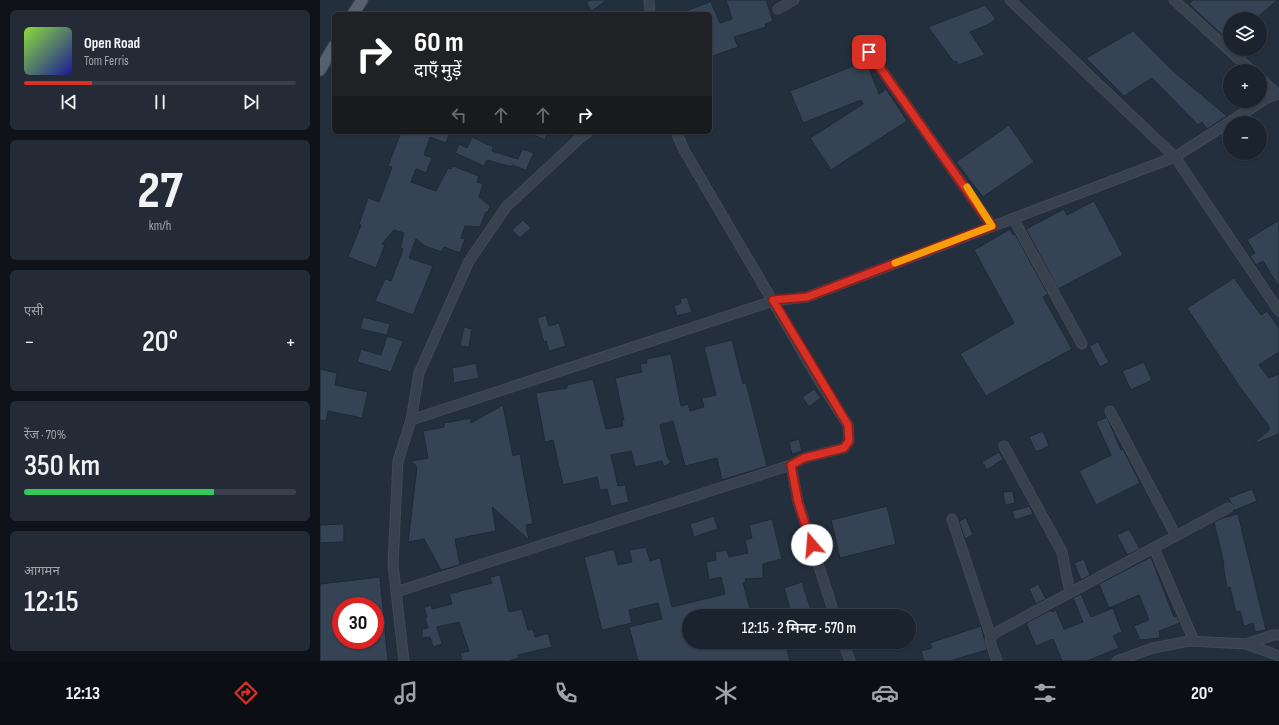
<!DOCTYPE html>
<html lang="hi">
<head>
<meta charset="utf-8">
<style>
	body { margin:0; font-family:"Sofia Sans Condensed","Noto Sans Devanagari",sans-serif; background:#242b36; color:#f1f3f6; height:100vh; display:flex; flex-direction:column; font-size:15px; white-space:nowrap }
	* { box-sizing:border-box; margin:0 }
	p { font-size:13px; color:#a0a4aa }
	.icon { flex:none; width:22px; height:22px; fill:none; stroke:currentColor; stroke-width:2; stroke-linecap:round; stroke-linejoin:round }
	.map { position:relative; flex:1; overflow:hidden }
	.drawer { display:flex; flex-direction:column; gap:10px; padding:10px; background:#0f1319; width:320px }
	.drawer>* { flex:none }
	.banner { position:absolute; left:12px; top:12px; width:380px; height:122px; border-radius:6px; box-shadow:0 1px 3px #0004,0 0 0 1px #39404a; background:#202124; color:#fff; overflow:hidden }
	.fabs { position:absolute; left:903px; top:12px; display:grid; gap:8px }
	.fabs a { display:grid; place-items:center; width:44px; height:44px; border-radius:50%; background:#1b232e; box-shadow:0 1px 3px #0004,0 0 0 1px #39404a; font-size:20px }
	.speed { position:absolute; left:12px; top:597px; display:flex; gap:8px; font-size:20px; font-weight:700; text-align:center }
	.speed>* { display:grid; place-content:center; width:52px; height:52px; border-radius:50%; background:#1b232e; box-shadow:0 1px 3px #0004,0 0 0 1px #39404a; line-height:1 }
	.speed .limit { border:6px solid #d22; background:#fff; color:#111 }
	.pin { position:absolute; display:grid; place-items:center; width:34px; height:34px; color:#fff; margin:-17px; border-radius:8px; box-shadow:0 2px 6px #0006 }
	.me { position:absolute; width:44px; margin:-22px; rotate:342deg; stroke-linejoin:round; filter:drop-shadow(0 0 3px #0008) }
	.turn { display:flex; align-items:center; gap:14px; height:84px; padding:0 16px; font-size:18px }
	.turn .icon { width:52px; height:52px; stroke-width:2.5 }
	.turn b { display:block; font-size:28px; line-height:34px }
	.lanes { display:flex; align-items:center; height:38px; padding:0 16px; background:#0003; justify-content:center; gap:20px; direction:ltr }
	.lanes .off { opacity:.35 }
	.big { font-size:30px; font-weight:600; line-height:1.1 }
	.drawer .card { flex:1; display:flex; flex-direction:column; justify-content:center; gap:6px; min-width:0; padding:0 14px; border-radius:6px; background:#242b36 }
	.drawer .dial { align-items:center; gap:0 }
	.dial b { font-size:52px; line-height:1 }
	.song { display:flex; align-items:center; gap:12px }
	.cover { width:48px; height:48px; border-radius:6px; background:linear-gradient(135deg,hsl(90 70% 55%),hsl(240 70% 35%)) }
	.played { height:4px; border-radius:2px; background:linear-gradient(90deg,#d93025 25%,#39404a 25%) }
	.keys { display:flex; justify-content:space-around; direction:ltr }
	.heat { display:flex; justify-content:space-between; align-items:center; font-size:22px; direction:ltr }
	.charge { height:6px; border-radius:3px; background:linear-gradient(90deg,#34c759 70%,#39404a 0) }
	.trip { position:absolute; left:362px; top:609px; width:234px; height:40px; border-radius:20px; background:#1b232e; box-shadow:0 1px 3px #0004,0 0 0 1px #39404a; font-weight:600; line-height:40px; text-align:center }
	.dock { display:flex; height:64px; justify-content:space-around; align-items:center; background:#0b0e12; color:#a0a4aa }
	.dock .icon { width:28px; height:28px }
	.dock .active { color:#d93025 }
	.dock b { font-size:18px; color:#f1f3f6 }
	main { display:flex; flex:1; min-height:0 }
	.map>svg:first-child { display:block }
	.building { fill:#364354; stroke:#1f2835; fill-rule:evenodd }
	.lines { fill:none; stroke-linecap:round; stroke-linejoin:round }
	.minor-casing { stroke:#414a57; stroke-width:11 }
	.major-casing { stroke:#414a57; stroke-width:13 }
	.minor { stroke:#38414e; stroke-width:9 }
	.major { stroke:#56606e; stroke-width:11 }
	.route-casing { stroke:#8d1f18; stroke-width:10 }
	.route { stroke:#d93025; stroke-width:7 }
	.slow { stroke:#f59e0b; stroke-width:7 }
</style>
</head>
<body>
<main>
<section class="drawer">
<div class="card">
<div class="song"><i class="cover"></i><div><b>Open Road</b><p>Tom Ferris</p></div></div>
<div class="played"></div>
<div class="keys"><svg class="icon" aria-label="previous" viewBox="0 0 24 24"><path d="M18 5L8 12l10 7zM5 5v14"/></svg><svg class="icon" aria-label="pause" viewBox="0 0 24 24"><path d="M8 5v14M16 5v14"/></svg><svg class="icon" aria-label="next" viewBox="0 0 24 24"><path d="M6 5l10 7-10 7zM19 5v14"/></svg></div>
</div>
<div class="card dial"><b>27</b><p>km/h</p></div>
<div class="card"><p>एसी</p>
<div class="heat"><a>−</a><b class="big">20°</b><a>+</a></div>
</div>
<div class="card"><p>रेंज · 70%</p><b class="big">350 km</b><div class="charge"></div></div>
<div class="card"><p>आगमन</p><b class="big">12:15</b></div>
</section>
<div class="map">
<svg width="959" height="661" viewBox="0 0 959 661">
	<rect width="100%" height="100%" fill="#242f3e"/>
	<g class="building">
		<polygon points="270,0 287,0 272,11 266,3"/>
		<polygon points="390,0 400,23 412,19 406,0 446,0 453,21 445,24 446,27 414,37 418,47 390,57 390,14 360,13 390,2"/>
		<polygon points="873,0 958,0 935,19 910,19 910,42 869,4"/>
		<polygon points="665,5 676,19 667,25 650,32 665,55 638,65 636,61 634,62 608,27"/>
		<polygon points="813,31 854,72 907,116 887,129 882,122 878,125 832,78 804,96 766,58"/>
		<polygon points="546,61 559,94 566,89 587,121 511,170 490,138 543,104 541,100 483,123 470,91"/>
		<polygon points="689,125 714,162 663,197 636,162"/>
		<polygon points="81,132 130,132 126,143 110,137 104,155 112,158 106,173 96,169 91,182 116,191 128,168 131,169 133,166 159,176 157,182 163,184 159,197 170,206 168,212 166,212 160,227 145,226 141,238 145,239 140,253 124,247 122,252 105,246 96,239 89,258 113,266 93,315 55,301 65,279 71,281 83,249 80,248 84,233 74,230 62,244 65,245 56,268 28,257 41,225 39,224 48,198 59,202 72,167 68,166"/>
		<polygon points="207,132 228,132 225,140"/>
		<polygon points="152,137 173,147 172,151 198,159 202,149 214,153 206,170 192,165 192,167 167,160 164,166 135,153 139,144 147,148"/>
		<polygon points="774,201 803,255 738,289 706,229 744,209 747,215"/>
		<polygon points="203,220 211,228 200,238 192,230"/>
		<polygon points="959,220 959,287 943,261 936,265 930,256 935,253 927,240"/>
		<polygon points="690,229 693,235 695,234 728,294 723,297 752,349 666,396 640,354 694,323 654,250"/>
		<polygon points="914,278 941,315 947,311 959,328 959,352 939,365 949,378 959,374 959,434 933,444 950,429 947,423 922,390 867,308"/>
		<polygon points="367,297 372,312 357,316 354,306 361,303 360,299"/>
		<polygon points="226,315 229,326 239,323 246,346 229,351 226,341 224,342 217,318"/>
		<polygon points="43,317 70,324 67,335 40,329"/>
		<polygon points="144,327 152,329 149,347 140,346"/>
		<polygon points="67,336 83,341 71,372 37,362 41,349 61,355"/>
		<polygon points="412,340 423,384 426,383 447,466 402,480 397,458 365,466 353,421 340,425 347,456 351,463 344,466 342,461 315,467 311,451 291,455 298,486 305,485 309,502 291,506 287,489 280,490 277,477 243,485 233,440 225,442 216,393 247,388 247,385 273,379 286,429 303,426 302,420 304,420 295,378 322,372 320,364 327,363 326,359 351,354 361,406 368,404 370,411 384,407 382,398 396,395 384,347"/>
		<polygon points="778,342 789,362 780,367 769,346"/>
		<polygon points="824,362 832,380 811,390 802,371"/>
		<polygon points="156,363 159,378 134,383 132,368"/>
		<polygon points="0,369 17,373 15,385 48,392 42,418 8,411 6,421 0,420"/>
		<polygon points="494,389 501,398 489,407 482,397"/>
		<polygon points="183,405 193,456 200,454 213,524 206,525 209,540 172,507 176,531 135,539 140,565 121,570 104,539 88,542 97,467 91,461 108,458 103,431 124,427 124,423 151,418 151,423"/>
		<polygon points="787,417 801,450 803,449 820,483 776,505 759,471 791,455 776,422"/>
		<polygon points="723,431 729,446 716,452 709,437"/>
		<polygon points="479,439 482,451 472,454 469,442"/>
		<polygon points="679,452 683,459 667,470 662,462"/>
		<polygon points="932,489 937,501 913,511 913,506 908,498"/>
		<polygon points="693,491 695,503 685,505 683,492"/>
		<polygon points="567,506 576,544 520,558 511,520"/>
		<polygon points="710,506 713,514 695,520 692,511"/>
		<polygon points="918,514 946,630 935,632 933,623 924,626 920,611 916,612 910,587 907,588 903,564 904,564 894,522 902,518"/>
		<polygon points="394,516 398,529 374,537 370,524"/>
		<polygon points="646,518 653,535 645,539 639,521"/>
		<polygon points="452,519 462,559 443,564 443,578 425,579 426,582 423,583 432,616 369,616 369,642 465,642 470,661 318,661 309,627 342,619 338,603 309,610 312,623 282,630 264,557 294,549 298,565 312,562 309,550 326,547 330,561 340,558 352,607 405,594 401,577 389,580 386,562 396,560 395,552 407,550 409,557 428,553 425,540 432,538 429,525"/>
		<polygon points="24,524 24,542 0,543 0,525"/>
		<polygon points="809,529 820,549 807,555 797,535"/>
		<polygon points="831,557 854,617 857,616 860,623 839,631 840,638 820,640 814,626 829,620 819,595 789,608 779,584"/>
		<polygon points="764,559 770,575 761,580 754,563"/>
		<polygon points="180,575 189,612 202,609 208,630 213,629 215,637 228,633 232,647 198,655 199,658 188,661 142,661 140,653 149,651 139,622 117,627 122,644 113,647 110,637 102,638 102,629 108,628 105,618 107,617 104,607 111,605 112,609 132,604 129,594 172,583 170,577"/>
		<path d="M60,577L68,661H0V584ZM21,606H55V640H21Z"/>
		<polygon points="482,582 492,613 482,616 472,616 464,588"/>
		<polygon points="718,584 726,599 716,604 709,589"/>
		<polygon points="761,594 771,617 793,608 802,632 793,636 799,648 767,661 742,661 733,639 716,646 706,623 731,610 732,612 736,610 744,629 763,622 753,598"/>
		<polygon points="661,626 667,650 633,660 633,661 604,661 601,651 612,648 610,643"/>
	</g>
	<g class="lines">
		<defs>
			<g id="minor">
				<polyline points="329,0 330,14"/>
				<polyline points="690,0 855,157 959,311"/>
				<polyline points="854,0 932,71"/>
				<polyline points="458,9 474,0"/>
				<polyline points="549,52 672,226"/>
				<polyline points="940,78 957,94"/>
				<polyline points="356,132 364,150 500,382 528,425 529,441 524,448 484,458 471,465 478,502 515,616"/>
				<polyline points="693,218 762,344"/>
				<polyline points="790,411 856,536"/>
				<polyline points="91,420 453,301 487,297 855,157 947,98 959,94"/>
				<polyline points="684,446 742,552 750,593"/>
				<polyline points="632,519 671,637"/>
				<polyline points="834,548 874,641"/>
				<polyline points="76,592 471,465"/>
				<polyline points="523,642 530,661"/>
				<polyline points="926,644 953,635 959,635"/>
				<polyline points="84,661 73,564 78,461 91,420 99,373 149,261 186,207 259,139 268,132"/>
				<polyline points="677,661 670,641 671,637 675,633 908,508"/>
				<polyline points="797,661 833,648 869,641 926,644 959,656"/>
			</g>
			<g id="major">
				<polyline points="33,14 42,0"/>
				<polyline points="0,70 14,46"/>
			</g>
		</defs>
		<use href="#minor" class="minor-casing"/>
		<use href="#major" class="major-casing"/>
		<use href="#minor" class="minor"/>
		<use href="#major" class="major"/>
	</g>
	<g class="lines">
		<defs>
			<polyline id="route" points="492,545 478,502 471,465 484,458 524,448 529,441 528,425 453,300 487,297 672,226 549,52"/>
		</defs>
		<use href="#route" class="route-casing"/>
		<use href="#route" class="route"/>
		<polyline class="slow" points="575,263 672,226 647,187"/>
	</g>
</svg>
<div class="fabs">
<a><svg class="icon" aria-label="layers" viewBox="0 0 24 24"><path d="M12 4l9 5-9 5-9-5zM3 14l9 5 9-5"/></svg></a>
<a>+</a>
<a>−</a>
</div>
<div class="speed"><div class="limit">30</div></div>
<div class="pin" style="left:549px;top:52px;background:#d93025"><svg class="icon" aria-label="arrive" viewBox="0 0 24 24"><path d="M6 21V4h12l-3 4 3 4H6"/></svg></div>
<svg class="me" style="left:492px;top:545px" viewBox="-20 -20 40 40"><circle r="19" fill="#fff"/><path d="M0-13L10 11 0 6-10 11z" fill="#d93025"/></svg>
<div class="trip">12:15 · 2 मिनट · 570 m</div>
<div class="banner">
<div class="turn"><svg class="icon" aria-label="right" viewBox="0 0 24 24"><path d="M7 20v-9h11M14 6l5 5-5 5"/></svg><div><b>60 m</b>दाएँ मुड़ें</div></div>
<div class="lanes"><svg class="icon off" aria-label="left" viewBox="0 0 24 24"><path d="M17 20v-9H6M10 6l-5 5 5 5"/></svg><svg class="icon off" aria-label="ahead" viewBox="0 0 24 24"><path d="M12 20V5M6 11l6-6 6 6"/></svg><svg class="icon off" aria-label="ahead" viewBox="0 0 24 24"><path d="M12 20V5M6 11l6-6 6 6"/></svg><svg class="icon" aria-label="right" viewBox="0 0 24 24"><path d="M7 20v-9h11M14 6l5 5-5 5"/></svg></div>
</div>
</div>
</main>
<nav class="dock">
<b>12:13</b>
<svg class="icon active" aria-label="directions" viewBox="0 0 24 24"><path d="M12 3l9 9-9 9-9-9zM9 14v-3h6M13 9l2 2-2 2"/></svg>
<svg class="icon" aria-label="music" viewBox="0 0 24 24"><path d="M9 18V5l10-2v13"/><circle cx="6" cy="18" r="3"/><circle cx="16" cy="16" r="3"/></svg>
<svg class="icon" aria-label="phone" viewBox="0 0 24 24"><path d="M5 4h4l2 5-3 2q2 4 5 5l2-3 5 2v4C11 20 4 13 5 4z"/></svg>
<svg class="icon" aria-label="climate" viewBox="0 0 24 24"><path d="M12 3v18M4 7l16 10M4 17L20 7"/></svg>
<svg class="icon" aria-label="car" viewBox="0 0 24 24"><path d="M5 17H2v-5l4-1 3-4h7l3 4 3 1v5h-3M9 17h6M6 11h13"/><circle cx="7" cy="17" r="2"/><circle cx="17" cy="17" r="2"/></svg>
<svg class="icon" aria-label="filters" viewBox="0 0 24 24"><path d="M4 7h16M4 17h16"/><circle cx="9" cy="7" r="2"/><circle cx="15" cy="17" r="2"/></svg>
<b>20°</b>
</nav>
</body>
</html>
